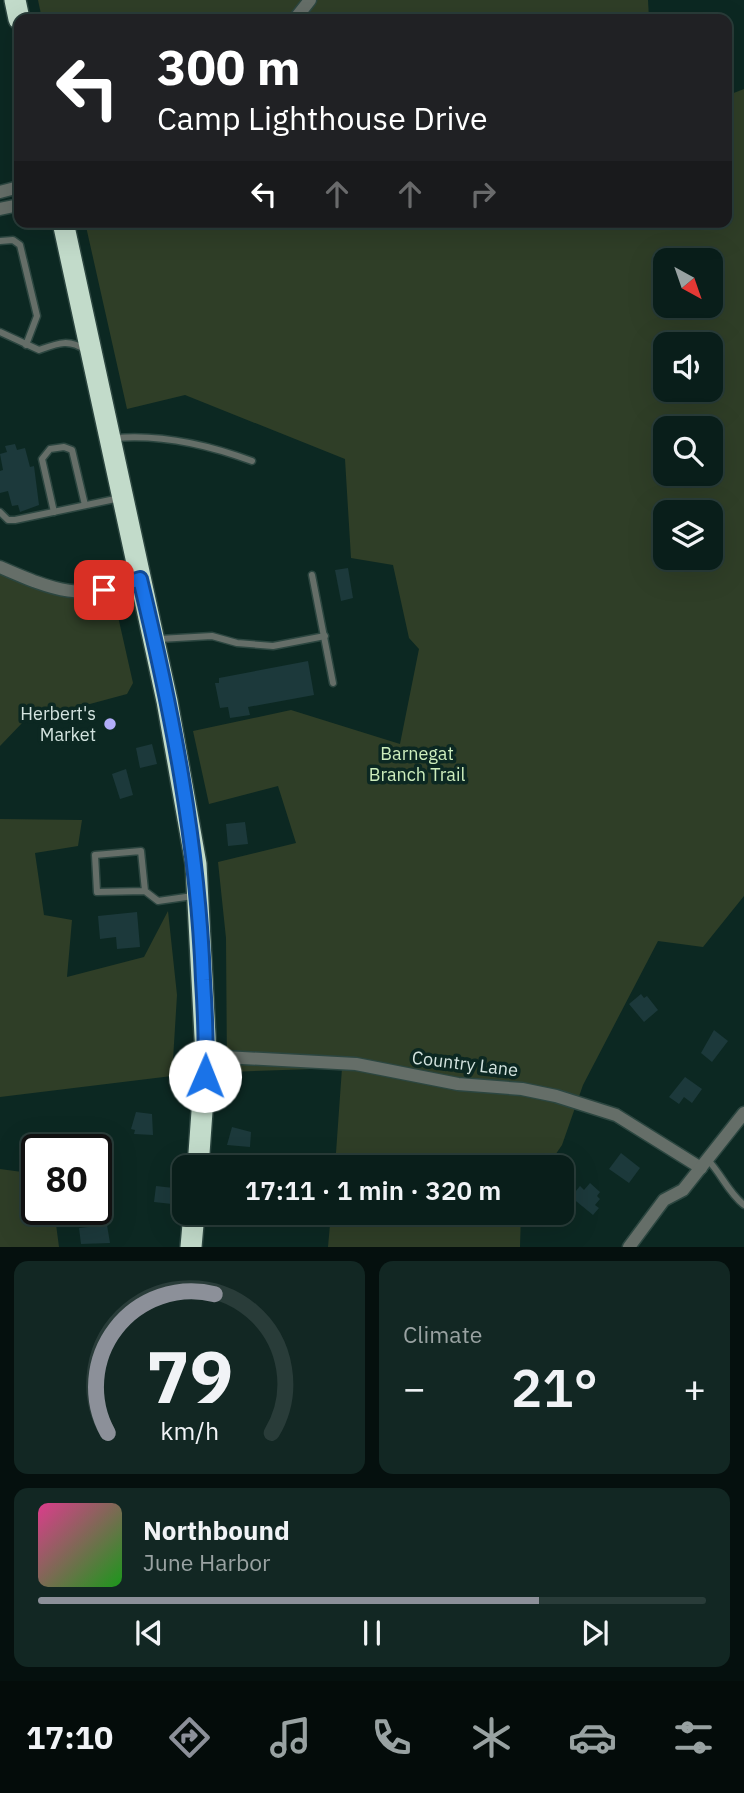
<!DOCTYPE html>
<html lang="en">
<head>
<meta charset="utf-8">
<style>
	body { margin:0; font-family:"IBM Plex Sans",sans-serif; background:#122723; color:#f1f3f6; height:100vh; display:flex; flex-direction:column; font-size:26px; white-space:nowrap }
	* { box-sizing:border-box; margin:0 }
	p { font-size:23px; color:#99a2a2 }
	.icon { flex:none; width:38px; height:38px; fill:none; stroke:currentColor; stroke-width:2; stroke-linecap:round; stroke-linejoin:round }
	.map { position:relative; height:1247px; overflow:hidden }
	.drawer { display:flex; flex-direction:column; gap:14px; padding:14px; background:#05100e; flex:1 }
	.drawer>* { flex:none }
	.top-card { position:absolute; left:14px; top:14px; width:718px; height:214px; border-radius:14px; box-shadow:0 7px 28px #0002,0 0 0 2px #293c39; background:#202124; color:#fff; overflow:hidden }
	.needle { width:46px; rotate:140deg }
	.buttons { position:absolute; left:653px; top:248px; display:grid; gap:14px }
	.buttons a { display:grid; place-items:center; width:70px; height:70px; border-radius:14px; background:#091e1a; box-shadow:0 7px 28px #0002,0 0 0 2px #293c39; font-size:35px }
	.speed { position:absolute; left:21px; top:1134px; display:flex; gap:14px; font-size:35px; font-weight:700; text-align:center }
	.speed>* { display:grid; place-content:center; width:91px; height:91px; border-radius:50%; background:#091e1a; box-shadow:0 7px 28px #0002,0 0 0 2px #293c39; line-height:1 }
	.speed .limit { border:4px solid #111; border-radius:10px; background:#fff; color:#111 }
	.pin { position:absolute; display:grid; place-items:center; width:60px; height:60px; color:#fff; margin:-30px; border-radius:14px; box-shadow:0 4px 10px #0006 }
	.me { position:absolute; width:77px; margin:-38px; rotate:1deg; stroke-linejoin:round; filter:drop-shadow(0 0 5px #0008) }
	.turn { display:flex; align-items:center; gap:24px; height:147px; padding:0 28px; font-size:32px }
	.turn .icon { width:91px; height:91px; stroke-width:2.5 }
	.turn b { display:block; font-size:49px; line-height:60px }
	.lanes { display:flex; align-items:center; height:66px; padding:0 28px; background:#0003; justify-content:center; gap:35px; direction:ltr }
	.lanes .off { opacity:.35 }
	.big { font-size:52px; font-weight:600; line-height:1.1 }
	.drawer .card { flex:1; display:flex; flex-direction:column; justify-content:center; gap:10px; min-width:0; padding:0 24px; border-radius:14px; background:#122723 }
	.drawer .dial { align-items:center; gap:0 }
	.dial svg { height:182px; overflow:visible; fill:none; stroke:#293c39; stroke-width:7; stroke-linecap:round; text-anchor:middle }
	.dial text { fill:#f1f3f6; stroke:none }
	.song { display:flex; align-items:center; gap:21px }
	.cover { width:84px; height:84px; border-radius:10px; background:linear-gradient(135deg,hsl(330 70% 55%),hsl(120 70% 35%)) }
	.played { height:7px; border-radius:4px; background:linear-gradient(90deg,#8c9099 75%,#293c39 75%) }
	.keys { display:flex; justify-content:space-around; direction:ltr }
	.heat { display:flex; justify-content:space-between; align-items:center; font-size:38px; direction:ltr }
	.drawer .tiles { flex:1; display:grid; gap:14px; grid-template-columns:1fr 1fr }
	.card:last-child { grid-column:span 2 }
	.trip { position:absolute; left:172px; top:1155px; width:402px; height:70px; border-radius:14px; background:#091e1a; box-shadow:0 7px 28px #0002,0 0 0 2px #293c39; font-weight:600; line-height:70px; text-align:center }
	.tabs { display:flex; height:112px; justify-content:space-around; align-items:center; background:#040c0a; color:#99a2a2 }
	.tabs .icon { width:49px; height:49px }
	.tabs .on { color:#8c9099 }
	.tabs b { font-size:32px; color:#f1f3f6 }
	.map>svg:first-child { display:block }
	.green { fill:#2f3e27; fill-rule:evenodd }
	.building { fill:#1c393b }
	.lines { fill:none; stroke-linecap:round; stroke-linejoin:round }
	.lane-casing { stroke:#2c4640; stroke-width:9 }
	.street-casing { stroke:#2c4640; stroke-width:15 }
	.highway-casing { stroke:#2c4640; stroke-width:24 }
	.lane { stroke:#656e68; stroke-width:6 }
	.street { stroke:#656e68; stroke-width:12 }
	.highway { stroke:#c2dbca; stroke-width:21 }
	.route-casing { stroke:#114b97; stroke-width:18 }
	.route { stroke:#1a73e8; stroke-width:12 }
	.poi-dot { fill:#b2adf9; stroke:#0c2822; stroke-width:2.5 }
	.labels { text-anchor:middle; stroke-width:7; stroke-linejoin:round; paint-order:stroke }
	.poi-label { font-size:18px; fill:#d3e3df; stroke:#0c2822; text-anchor:end }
	.park-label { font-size:18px; fill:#cdedbc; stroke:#0c2822 }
	.street-label { font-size:18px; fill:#d3e3df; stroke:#0c2822 }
</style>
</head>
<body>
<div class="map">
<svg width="744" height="1247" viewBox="0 0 744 1247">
	<rect width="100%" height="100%" fill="#0c2822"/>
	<g class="green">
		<polygon points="38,0 648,0 649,19 42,19"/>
		<path d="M744,89V896L703,947L658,941L583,1085L562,1145L547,1167H335L342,1068L227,1072L226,938L218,862L296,843L278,786L209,804L193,731L291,710L400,744L419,649L409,638L393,565L351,558L345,459L185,395L127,409L85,222H726V96ZM665,261H710V306H665ZM665,345H710V390H665ZM665,429H710V474H665ZM665,513H710V558H665Z"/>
		<polygon points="0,569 117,612 133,683 127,694 23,722 0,746"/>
		<polygon points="0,819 82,820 78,846 35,853 44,915 72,920 67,977 144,957 168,911 177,995 172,1076 0,1097"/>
		<polygon points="0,1169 37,1174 37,1209 54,1209 59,1247 0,1247"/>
		<polygon points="331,1213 521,1213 520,1247 328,1247"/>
	</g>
	<g class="building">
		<polygon points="15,444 17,450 25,448 30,467 34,466 39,505 20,512 18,505 12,506 8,491 0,493 0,471 3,470 0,454 7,452 5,446"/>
		<polygon points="88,560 89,567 97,566 99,579 83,582 80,562"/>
		<polygon points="348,568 353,598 341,601 335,570"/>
		<polygon points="308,661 314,695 248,707 250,715 230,718 228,707 220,708 215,683 219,683 219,678"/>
		<polygon points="152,744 157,764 140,768 136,748"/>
		<polygon points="126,769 133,795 120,799 112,774"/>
		<polygon points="245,822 248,844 228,846 226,824"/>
		<polygon points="137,912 140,947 117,949 116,937 100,939 98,916"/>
		<polygon points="641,994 644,998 647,996 658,1010 644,1022 629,1004"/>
		<polygon points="714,1030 728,1041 712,1062 701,1053"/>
		<polygon points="685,1077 702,1089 692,1103 684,1097 679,1104 669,1097"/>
		<polygon points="136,1112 152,1114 153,1135 134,1134 135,1130 131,1129"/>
		<polygon points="232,1127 251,1132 250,1147 227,1145"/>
		<polygon points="92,1133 93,1146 74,1147 74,1134"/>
		<polygon points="621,1153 640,1168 629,1183 609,1169"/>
		<polygon points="590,1183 600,1192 597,1196 600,1199 595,1205 599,1208 593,1215 571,1197 580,1186 584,1190"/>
		<polygon points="156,1186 174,1188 172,1204 154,1202"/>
		<polygon points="107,1225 110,1243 81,1244 79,1228"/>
	</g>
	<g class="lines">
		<defs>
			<g id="lane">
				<polyline points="0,241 13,240 20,245 37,316 26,345"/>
				<path d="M0,332L39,350C56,344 69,338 85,350"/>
				<path d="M115,438C161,434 209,445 252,461"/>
				<polyline points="0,512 8,520 15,520 120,498"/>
				<polyline points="54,512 42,459 50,449 64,447 72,450 85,505"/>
				<polyline points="312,575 333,683"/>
				<polyline points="159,639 212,636 237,643 273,646 325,636"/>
				<polyline points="145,891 141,851 95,855 97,892 145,891 158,901 193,896"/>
				<path d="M708,1160C722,1175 728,1192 744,1205"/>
			</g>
			<g id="street">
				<polyline points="295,19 310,0"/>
				<polyline points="0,192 19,187"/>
				<polyline points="0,209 19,205"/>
				<path d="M0,567C55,591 81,602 140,579"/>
				<polyline points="206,1056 356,1064 458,1084 522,1089 556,1096 616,1115 701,1168"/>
				<polyline points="629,1247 664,1200 683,1190 744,1113"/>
			</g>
			<g id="highway">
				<polyline points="15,0 19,19"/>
				<polyline points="63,222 167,701 196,864 206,1056 198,1167"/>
				<polyline points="191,1247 194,1213"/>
			</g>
		</defs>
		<use href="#lane" class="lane-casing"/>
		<use href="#street" class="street-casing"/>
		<use href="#highway" class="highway-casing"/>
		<use href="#lane" class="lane"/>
		<use href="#street" class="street"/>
		<use href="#highway" class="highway"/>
	</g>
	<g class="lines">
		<defs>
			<path id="route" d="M104,590L140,579C172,711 198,844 203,980C205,1012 207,1044 205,1076"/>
		</defs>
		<use href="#route" class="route-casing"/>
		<use href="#route" class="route"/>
	</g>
	<circle class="poi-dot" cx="110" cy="724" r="7"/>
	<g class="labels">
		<g class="poi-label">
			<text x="96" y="720">Herbert's<tspan x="96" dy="21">Market</tspan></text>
		</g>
		<g class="park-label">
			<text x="417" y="760">Barnegat<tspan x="417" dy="21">Branch Trail</tspan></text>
		</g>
		<g class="street-label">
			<text transform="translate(465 1064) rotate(7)" y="6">Country Lane</text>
		</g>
	</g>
</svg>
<div class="buttons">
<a><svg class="needle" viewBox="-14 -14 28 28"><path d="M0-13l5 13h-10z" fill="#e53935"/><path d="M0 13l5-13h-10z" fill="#99a2a2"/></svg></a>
<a><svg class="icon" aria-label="sound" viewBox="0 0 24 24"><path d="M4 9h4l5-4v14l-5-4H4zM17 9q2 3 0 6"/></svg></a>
<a><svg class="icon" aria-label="search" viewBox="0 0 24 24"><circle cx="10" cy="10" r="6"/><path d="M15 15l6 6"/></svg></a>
<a><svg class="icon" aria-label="layers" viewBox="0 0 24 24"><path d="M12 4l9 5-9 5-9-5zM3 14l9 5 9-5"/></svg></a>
</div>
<div class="speed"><div class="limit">80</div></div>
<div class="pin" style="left:104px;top:590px;background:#d93025"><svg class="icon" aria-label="arrive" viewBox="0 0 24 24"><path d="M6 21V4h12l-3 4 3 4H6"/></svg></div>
<svg class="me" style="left:205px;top:1076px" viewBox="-20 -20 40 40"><circle r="19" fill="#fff"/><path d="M0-13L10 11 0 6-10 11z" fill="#1a73e8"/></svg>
<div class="trip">17:11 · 1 min · 320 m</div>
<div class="top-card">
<div class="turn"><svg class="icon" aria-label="left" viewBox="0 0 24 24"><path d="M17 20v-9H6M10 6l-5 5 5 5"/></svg><div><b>300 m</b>Camp Lighthouse Drive</div></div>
<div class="lanes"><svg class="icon" aria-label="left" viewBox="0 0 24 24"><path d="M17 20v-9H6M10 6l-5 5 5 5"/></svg><svg class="icon off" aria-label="ahead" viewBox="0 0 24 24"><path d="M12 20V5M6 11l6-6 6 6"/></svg><svg class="icon off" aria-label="ahead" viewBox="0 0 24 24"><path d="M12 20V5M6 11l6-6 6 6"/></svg><svg class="icon off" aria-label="right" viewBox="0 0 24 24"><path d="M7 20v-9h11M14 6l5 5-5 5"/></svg></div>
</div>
</div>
<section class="drawer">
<div class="tiles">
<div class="card dial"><svg viewBox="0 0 100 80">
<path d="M14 69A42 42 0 1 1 86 69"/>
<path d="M14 69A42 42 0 0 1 61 8" stroke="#8c9099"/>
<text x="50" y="56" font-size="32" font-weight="700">79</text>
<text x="50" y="72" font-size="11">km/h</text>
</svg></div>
<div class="card"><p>Climate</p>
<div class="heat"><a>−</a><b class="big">21°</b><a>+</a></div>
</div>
<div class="card">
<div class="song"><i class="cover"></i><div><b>Northbound</b><p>June Harbor</p></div></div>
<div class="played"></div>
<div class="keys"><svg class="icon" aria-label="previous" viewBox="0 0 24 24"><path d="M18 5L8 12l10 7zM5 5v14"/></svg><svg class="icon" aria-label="pause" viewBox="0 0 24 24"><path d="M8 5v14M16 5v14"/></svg><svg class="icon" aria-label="next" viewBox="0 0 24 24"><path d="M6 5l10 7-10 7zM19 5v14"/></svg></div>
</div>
</div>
</section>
<nav class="tabs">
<b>17:10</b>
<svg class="icon on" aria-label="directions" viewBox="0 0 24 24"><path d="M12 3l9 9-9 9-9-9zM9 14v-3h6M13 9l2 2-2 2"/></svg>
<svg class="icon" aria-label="music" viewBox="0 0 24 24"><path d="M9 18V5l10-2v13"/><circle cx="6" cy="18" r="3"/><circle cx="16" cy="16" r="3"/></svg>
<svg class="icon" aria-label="phone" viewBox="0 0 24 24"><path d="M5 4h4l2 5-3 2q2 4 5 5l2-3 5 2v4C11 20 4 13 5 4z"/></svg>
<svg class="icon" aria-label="climate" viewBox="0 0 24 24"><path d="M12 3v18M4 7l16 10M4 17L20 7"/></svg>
<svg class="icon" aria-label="car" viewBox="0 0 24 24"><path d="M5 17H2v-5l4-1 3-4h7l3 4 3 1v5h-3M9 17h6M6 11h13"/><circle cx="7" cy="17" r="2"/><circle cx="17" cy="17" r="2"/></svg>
<svg class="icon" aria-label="filters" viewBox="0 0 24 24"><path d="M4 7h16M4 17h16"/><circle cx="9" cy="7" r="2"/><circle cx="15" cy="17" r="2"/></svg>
</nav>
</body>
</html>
